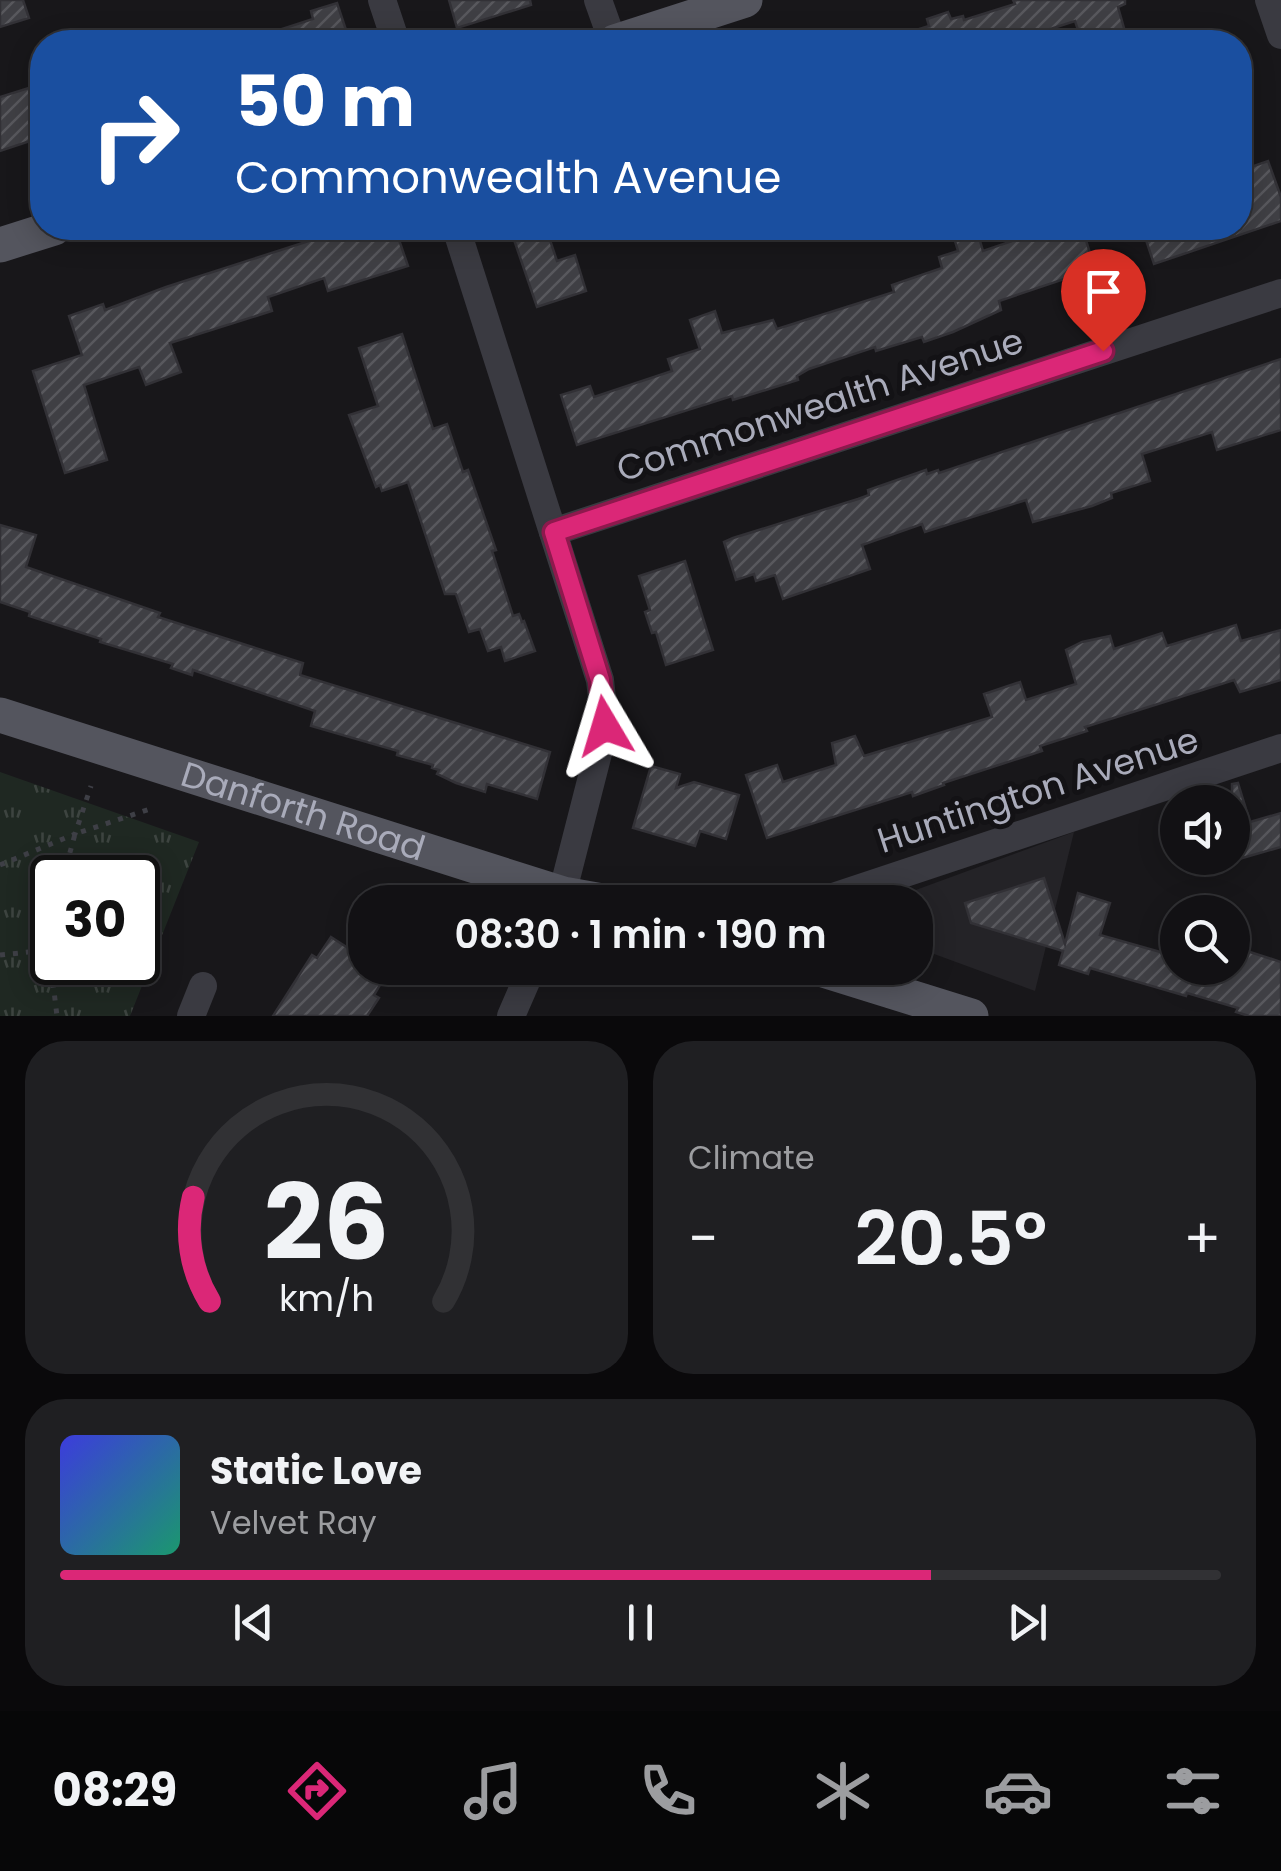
<!DOCTYPE html>
<html lang="en">
<head>
<meta charset="utf-8">
<style>
	body { margin:0; font-family:Poppins,sans-serif; background:#1f1f22; color:#f1f3f6; height:100vh; display:flex; flex-direction:column; font-size:38px; white-space:nowrap }
	* { box-sizing:border-box; margin:0 }
	p { font-size:32px; color:#9c9da0 }
	.icon { flex:none; width:55px; height:55px; fill:none; stroke:currentColor; stroke-width:2; stroke-linecap:round; stroke-linejoin:round }
	.map { position:relative; height:1016px; overflow:hidden }
	.panel { display:flex; flex-direction:column; gap:25px; padding:25px; background:#0a090b; flex:1 }
	.panel>* { flex:none }
	.guide { position:absolute; left:30px; top:30px; width:1222px; height:210px; border-radius:40px; box-shadow:0 5px 25px #0003,0 0 0 2px #313134; background:#1a4fa0; color:#fff; overflow:hidden }
	.tools { position:absolute; left:1160px; top:785px; display:grid; gap:20px }
	.tools a { display:grid; place-items:center; width:90px; height:90px; border-radius:50%; background:#121114; box-shadow:0 5px 25px #0003,0 0 0 2px #313134; font-size:50px }
	.speed { position:absolute; left:30px; top:855px; display:flex; gap:20px; font-size:50px; font-weight:700; text-align:center }
	.speed>* { display:grid; place-content:center; width:130px; height:130px; border-radius:50%; background:#121114; box-shadow:0 5px 25px #0003,0 0 0 2px #313134; line-height:1 }
	.speed .limit { border:5px solid #111; border-radius:15px; background:#fff; color:#111 }
	.pin { position:absolute; display:grid; place-items:center; width:85px; height:85px; color:#fff; margin:-102px -42px; border-radius:50% 50% 50% 0; rotate:-45deg; box-shadow:0 0 10px #0007 }
	.pin .icon { rotate:45deg }
	.me { position:absolute; width:110px; margin:-55px; rotate:353deg; stroke-linejoin:round; filter:drop-shadow(0 0 8px #0008) }
	.turn { display:flex; align-items:center; gap:35px; height:210px; padding:0 40px; font-size:45px }
	.turn .icon { width:130px; height:130px; stroke-width:2.5 }
	.turn b { display:block; font-size:70px; line-height:85px }
	.big { font-size:75px; font-weight:600; line-height:1.1 }
	.panel .card { flex:1; display:flex; flex-direction:column; justify-content:center; gap:15px; min-width:0; padding:0 35px; border-radius:40px; background:#1f1f22 }
	.panel .dial { align-items:center; gap:0 }
	.dial svg { height:260px; overflow:visible; fill:none; stroke:#313134; stroke-width:7; stroke-linecap:round; text-anchor:middle }
	.dial text { fill:#f1f3f6; stroke:none }
	.song { display:flex; align-items:center; gap:30px }
	.cover { width:120px; height:120px; border-radius:15px; background:linear-gradient(135deg,hsl(240 70% 55%),hsl(160 70% 35%)) }
	.played { height:10px; border-radius:5px; background:linear-gradient(90deg,#db2777 75%,#313134 75%) }
	.keys { display:flex; justify-content:space-around; direction:ltr }
	.heat { display:flex; justify-content:space-between; align-items:center; font-size:55px; direction:ltr }
	.panel .tiles { flex:1; display:grid; gap:25px; grid-template-columns:1fr 1fr }
	.card:last-child { grid-column:span 2 }
	.trip { position:absolute; left:348px; top:885px; width:585px; height:100px; border-radius:40px; background:#121114; box-shadow:0 5px 25px #0003,0 0 0 2px #313134; font-weight:600; line-height:100px; text-align:center }
	.tab-bar { display:flex; height:160px; justify-content:space-around; align-items:center; background:#070708; color:#9c9da0 }
	.tab-bar .icon { width:70px; height:70px }
	.tab-bar .active { color:#db2777 }
	.tab-bar b { font-size:45px; color:#f1f3f6 }
	.map>svg:first-child { display:block }
	.built { fill:#242327 }
	.park { fill:url(#park-tufts); fill-rule:evenodd }
	.building { fill:url(#building-hatch); stroke:#323136; stroke-width:2.5 }
	.lines { fill:none; stroke-linecap:round; stroke-linejoin:round }
	.path { stroke:#3e3f46; stroke-width:5; stroke-dasharray:5 8; stroke-linecap:butt }
	.minor { stroke:#3a3a41; stroke-width:28 }
	.major { stroke:#54555e; stroke-width:35 }
	.route-casing { stroke:#8e194d; stroke-width:25 }
	.route { stroke:#db2777; stroke-width:18 }
	.labels { text-anchor:middle; stroke-width:10; stroke-linejoin:round; paint-order:stroke }
	.street-label { font-size:35px; fill:#a9abba; stroke:#131215 }
</style>
</head>
<body>
<div class="map">
<svg width="1281" height="1016" viewBox="0 0 1281 1016">
	<defs>
		<pattern id="park-tufts" width="24" height="20" patternUnits="userSpaceOnUse" patternTransform="scale(2.5)"><rect width="24" height="20" fill="#1f2822"/><path d="M3 7l-1-3M5 7V3M7 7l1-3M15 17l-1-3M17 17v-4M19 17l1-3" fill="none" stroke="#3d4440"/></pattern>
		<pattern id="building-hatch" width="6" height="6" patternUnits="userSpaceOnUse" patternTransform="scale(2.5)"><rect width="6" height="6" fill="#3f3f44"/><path d="M-1 1l2-2M0 6l6-6M5 7l2-2" fill="none" stroke="#58585d"/></pattern>
	</defs>
	<rect width="100%" height="100%" fill="#18171a"/>
	<polygon class="built" points="1074,832 1035,991 915,947 915,902 883,902"/>
	<path class="park" d="M0,772L199,842L130,1016H0ZM52,878H138V962H52Z"/>
	<g class="building">
		<polygon points="0,0 23,0 29,18 0,27"/>
		<polygon points="449,0 530,0 531,5 457,28"/>
		<polygon points="1013,0 1125,0 1125,4 1118,7 1128,42 1082,42 1075,21 1010,42 894,42 893,37 929,26 927,19 948,12 951,19 963,16 964,20 1015,4"/>
		<polygon points="337,3 350,42 255,42 254,38 313,19 311,11"/>
		<polygon points="38,85 42,99 42,137 0,151 0,97"/>
		<polygon points="1268,161 1281,197 1281,221 1154,264 1142,228 1240,228 1240,186 1247,183 1242,170"/>
		<polygon points="349,228 395,228 408,266 328,291 324,278 268,297 272,311 170,343 181,372 146,385 139,367 84,385 107,460 65,473 33,371 82,355 69,316 103,304 105,310 166,287"/>
		<polygon points="510,228 546,228 557,261 575,255 586,291 537,307"/>
		<polygon points="1050,228 1082,228 1100,284 1072,293 1067,278 999,301 1001,310 953,332 924,342 922,337 876,351 875,347 809,369 797,376 798,380 733,400 732,396 577,445 561,395 590,386 594,397 672,371 668,359 700,349 690,320 715,311 722,333 773,320 777,329 894,292 892,285 942,268 939,257 958,251 955,241 978,234 983,251"/>
		<polygon points="402,334 433,429 447,424 463,472 468,470 496,550 492,551 513,616 519,614 522,622 524,621 535,651 505,661 501,647 488,651 480,629 469,632 456,594 445,594 408,482 382,491 380,485 376,487 349,415 378,406 359,348"/>
		<polygon points="1281,359 1281,430 1217,450 1212,432 1142,454 1150,481 1111,493 1112,498 1092,506 1033,522 1026,500 925,532 922,524 862,545 870,569 783,599 775,575 756,581 754,574 736,580 724,542 733,538 858,499 869,495 868,490 926,470 927,474 938,470 939,473"/>
		<polygon points="0,525 36,535 26,567 160,613 158,617 303,663 300,675 550,752 537,799 487,784 485,792 456,783 437,774 439,770 432,768 433,765 397,755 398,751 311,726 315,711 193,670 192,675 171,668 173,664 100,642 101,639 29,616 30,612 0,602"/>
		<polygon points="685,561 713,650 666,665 656,632 652,633 645,612 650,610 639,576"/>
		<polygon points="1236,625 1241,641 1281,630 1281,680 1240,692 1234,680 1196,692 1085,727 1087,731 1040,746 1042,751 943,783 944,785 913,796 912,792 767,838 746,775 777,765 783,782 836,765 832,743 855,736 864,756 992,717 984,694 1020,682 1026,700 1076,684 1066,650 1082,642 1110,636 1114,649 1162,633 1167,646"/>
		<polygon points="651,766 680,774 676,788 694,782 739,795 726,839 700,831 695,846 633,828"/>
		<polygon points="1238,783 1250,822 1281,813 1281,847 1232,861 1232,784"/>
		<polygon points="1044,878 1065,944 1078,893 1110,903 1100,935 1178,957 1178,968 1232,968 1232,958 1241,960 1244,950 1281,962 1281,1016 1249,1016 1236,1012 1238,1008 1187,993 1186,996 1090,968 1088,974 1059,965 1063,951 971,923 965,903"/>
		<polygon points="331,937 365,959 365,968 378,968 387,973 374,995 379,998 367,1016 273,1016 312,955 317,958"/>
	</g>
	<g class="lines">
		<g class="path">
			<polyline points="0,865 75,834 91,786"/>
			<polyline points="63,878 75,834 153,808"/>
			<polyline points="52,918 49,950 57,1016"/>
			<polyline points="0,955 49,950"/>
		</g>
		<g class="minor">
			<polyline points="382,0 396,42"/>
			<polyline points="598,0 613,42"/>
			<polyline points="1269,0 1281,35"/>
			<polyline points="456,228 600,680 605,726 560,902"/>
			<polyline points="553,532 1281,293"/>
			<polyline points="818,902 1281,748"/>
			<polyline points="191,1016 203,986"/>
			<polyline points="511,1016 532,968"/>
		</g>
		<g class="major">
			<polyline points="615,42 745,0"/>
			<polyline points="0,245 54,228"/>
			<path id="s1" d="M0,715L563,894L608,902"/>
			<polyline points="817,968 971,1016"/>
		</g>
	</g>
	<g class="lines">
		<defs>
			<polyline id="route" points="605,726 600,680 554,532 1103,351"/>
		</defs>
		<use href="#route" class="route-casing"/>
		<use href="#route" class="route"/>
	</g>
	<g class="labels">
		<g class="street-label">
			<text transform="translate(820 405) rotate(-18)" y="12">Commonwealth Avenue</text>
			<text transform="translate(1038 790) rotate(-18)" y="12">Huntington Avenue</text>
			<text dy="12" stroke="none"><textPath href="#s1" startOffset="318">Danforth Road</textPath></text>
		</g>
	</g>
</svg>
<div class="tools">
<a><svg class="icon" aria-label="sound" viewBox="0 0 24 24"><path d="M4 9h4l5-4v14l-5-4H4zM17 9q2 3 0 6"/></svg></a>
<a><svg class="icon" aria-label="search" viewBox="0 0 24 24"><circle cx="10" cy="10" r="6"/><path d="M15 15l6 6"/></svg></a>
</div>
<div class="speed"><div class="limit">30</div></div>
<div class="pin" style="left:1103px;top:351px;background:#d93025"><svg class="icon" aria-label="arrive" viewBox="0 0 24 24"><path d="M6 21V4h12l-3 4 3 4H6"/></svg></div>
<svg class="me" style="left:605px;top:726px" viewBox="-20 -20 40 40"><path d="M0-17L14 15 0 8-14 15z" fill="#db2777" stroke="#fff" stroke-width="4"/></svg>
<div class="trip">08:30 · 1 min · 190 m</div>
<div class="guide">
<div class="turn"><svg class="icon" aria-label="right" viewBox="0 0 24 24"><path d="M7 20v-9h11M14 6l5 5-5 5"/></svg><div><b>50 m</b>Commonwealth Avenue</div></div>
</div>
</div>
<section class="panel">
<div class="tiles">
<div class="card dial"><svg viewBox="0 0 100 80">
<path d="M14 69A42 42 0 1 1 86 69"/>
<path d="M14 69A42 42 0 0 1 9 37" stroke="#db2777"/>
<text x="50" y="56" font-size="32" font-weight="700">26</text>
<text x="50" y="72" font-size="11">km/h</text>
</svg></div>
<div class="card"><p>Climate</p>
<div class="heat"><a>−</a><b class="big">20.5°</b><a>+</a></div>
</div>
<div class="card">
<div class="song"><i class="cover"></i><div><b>Static Love</b><p>Velvet Ray</p></div></div>
<div class="played"></div>
<div class="keys"><svg class="icon" aria-label="previous" viewBox="0 0 24 24"><path d="M18 5L8 12l10 7zM5 5v14"/></svg><svg class="icon" aria-label="pause" viewBox="0 0 24 24"><path d="M8 5v14M16 5v14"/></svg><svg class="icon" aria-label="next" viewBox="0 0 24 24"><path d="M6 5l10 7-10 7zM19 5v14"/></svg></div>
</div>
</div>
</section>
<nav class="tab-bar">
<b>08:29</b>
<svg class="icon active" aria-label="directions" viewBox="0 0 24 24"><path d="M12 3l9 9-9 9-9-9zM9 14v-3h6M13 9l2 2-2 2"/></svg>
<svg class="icon" aria-label="music" viewBox="0 0 24 24"><path d="M9 18V5l10-2v13"/><circle cx="6" cy="18" r="3"/><circle cx="16" cy="16" r="3"/></svg>
<svg class="icon" aria-label="phone" viewBox="0 0 24 24"><path d="M5 4h4l2 5-3 2q2 4 5 5l2-3 5 2v4C11 20 4 13 5 4z"/></svg>
<svg class="icon" aria-label="climate" viewBox="0 0 24 24"><path d="M12 3v18M4 7l16 10M4 17L20 7"/></svg>
<svg class="icon" aria-label="car" viewBox="0 0 24 24"><path d="M5 17H2v-5l4-1 3-4h7l3 4 3 1v5h-3M9 17h6M6 11h13"/><circle cx="7" cy="17" r="2"/><circle cx="17" cy="17" r="2"/></svg>
<svg class="icon" aria-label="filters" viewBox="0 0 24 24"><path d="M4 7h16M4 17h16"/><circle cx="9" cy="7" r="2"/><circle cx="15" cy="17" r="2"/></svg>
</nav>
</body>
</html>
